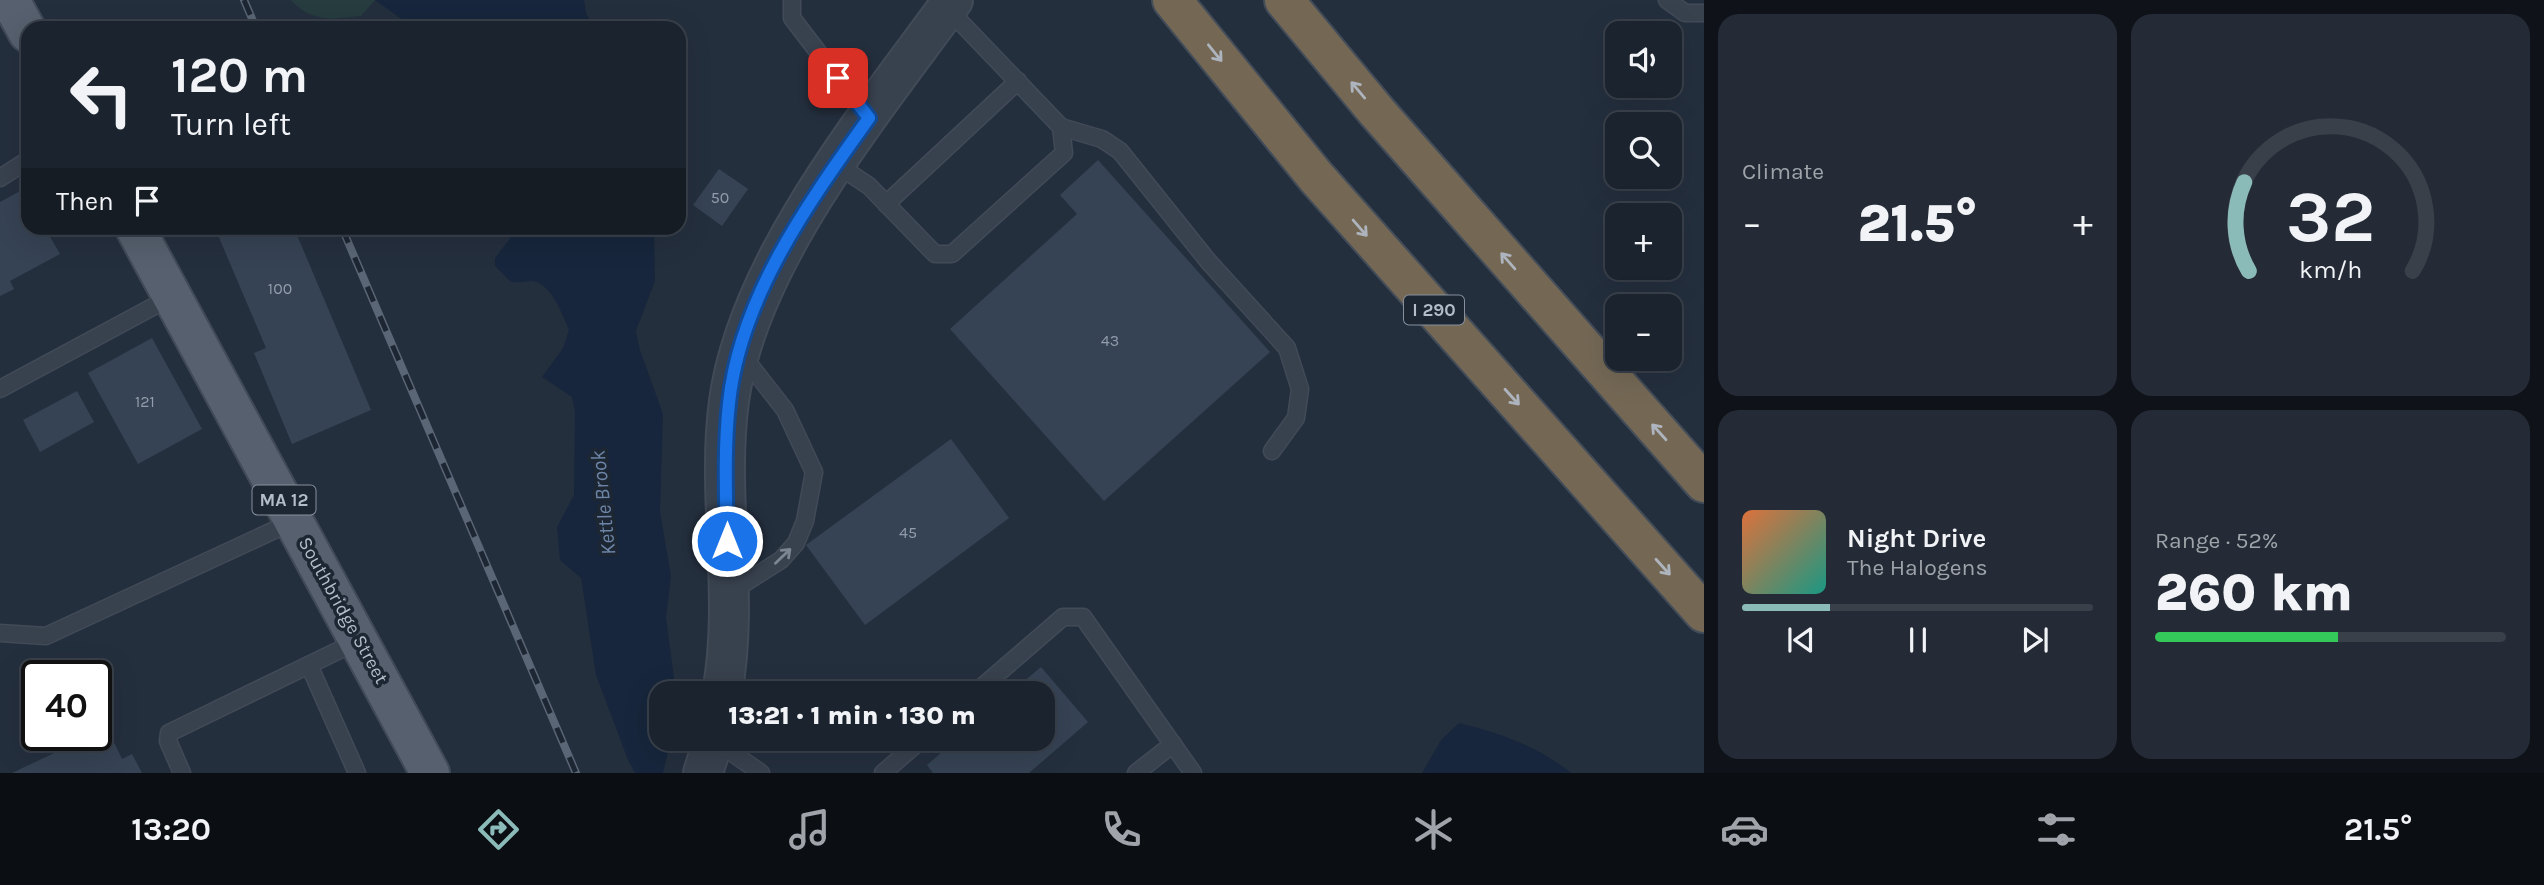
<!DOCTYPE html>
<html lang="en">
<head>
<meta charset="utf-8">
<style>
	body { margin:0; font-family:Karla,sans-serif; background:#242b36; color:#f1f3f6; height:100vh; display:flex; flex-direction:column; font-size:26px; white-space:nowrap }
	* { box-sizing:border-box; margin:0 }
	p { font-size:23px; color:#a0a4aa }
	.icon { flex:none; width:38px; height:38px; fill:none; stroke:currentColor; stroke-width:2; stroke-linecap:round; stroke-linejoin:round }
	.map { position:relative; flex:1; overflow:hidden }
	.sheet { display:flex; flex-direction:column; gap:14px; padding:14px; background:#0f1319; width:840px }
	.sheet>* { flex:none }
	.hud { position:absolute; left:21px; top:21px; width:665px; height:214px; border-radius:21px; box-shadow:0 7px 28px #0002,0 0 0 2px #39404a; background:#1b232e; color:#f1f3f6; overflow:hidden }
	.tools { position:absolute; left:1605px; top:21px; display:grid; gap:14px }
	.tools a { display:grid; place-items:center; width:77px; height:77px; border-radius:14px; background:#1b232e; box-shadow:0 7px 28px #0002,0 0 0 2px #39404a; font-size:35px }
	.speed { position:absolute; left:21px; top:660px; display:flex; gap:14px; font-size:35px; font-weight:700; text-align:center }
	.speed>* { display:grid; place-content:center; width:91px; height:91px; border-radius:50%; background:#1b232e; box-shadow:0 7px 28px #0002,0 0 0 2px #39404a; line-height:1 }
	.speed .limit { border:4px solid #111; border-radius:10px; background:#fff; color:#111 }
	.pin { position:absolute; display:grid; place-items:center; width:60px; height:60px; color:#fff; margin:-30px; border-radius:14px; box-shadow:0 4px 10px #0006 }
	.me { position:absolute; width:77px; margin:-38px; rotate:0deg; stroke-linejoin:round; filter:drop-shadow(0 0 5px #0008) }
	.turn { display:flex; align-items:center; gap:24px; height:147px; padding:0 35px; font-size:32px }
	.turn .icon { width:91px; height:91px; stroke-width:2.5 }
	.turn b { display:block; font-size:49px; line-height:60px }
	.then { display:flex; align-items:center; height:66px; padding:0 35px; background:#0003; gap:14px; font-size:26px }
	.big { font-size:52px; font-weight:800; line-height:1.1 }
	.sheet .card { flex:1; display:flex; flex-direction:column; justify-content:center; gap:10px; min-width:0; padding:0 24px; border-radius:21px; background:#242b36 }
	.sheet .dial { align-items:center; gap:0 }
	.dial svg { height:182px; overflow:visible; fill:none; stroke:#39404a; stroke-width:7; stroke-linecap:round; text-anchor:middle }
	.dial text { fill:#f1f3f6; stroke:none }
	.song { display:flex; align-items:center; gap:21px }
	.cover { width:84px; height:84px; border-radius:10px; background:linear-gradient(135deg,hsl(20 70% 55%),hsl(170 70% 35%)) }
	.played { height:7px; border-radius:4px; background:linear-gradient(90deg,#8bbbb9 25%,#39404a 25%) }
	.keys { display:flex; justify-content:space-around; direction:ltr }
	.heat { display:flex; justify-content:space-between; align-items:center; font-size:38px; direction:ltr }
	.charge { height:10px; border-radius:5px; background:linear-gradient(90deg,#34c759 52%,#39404a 0) }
	.sheet .tiles { flex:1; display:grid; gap:14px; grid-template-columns:repeat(2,1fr) }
	.trip { position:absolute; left:649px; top:681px; width:406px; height:70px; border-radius:21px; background:#1b232e; box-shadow:0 7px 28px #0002,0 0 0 2px #39404a; font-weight:800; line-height:70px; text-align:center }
	.tab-bar { display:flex; height:112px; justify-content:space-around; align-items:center; background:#0b0e12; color:#a0a4aa }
	.tab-bar .icon { width:49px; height:49px }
	.tab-bar .selected { color:#8bbbb9 }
	.tab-bar b { font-size:32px; color:#f1f3f6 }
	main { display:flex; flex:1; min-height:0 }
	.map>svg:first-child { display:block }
	.green { fill:#263c3f }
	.water { fill:#17263c }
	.building { fill:#364354 }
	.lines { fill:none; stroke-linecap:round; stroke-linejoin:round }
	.service-casing { stroke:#414a57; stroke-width:19 }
	.tertiary-casing { stroke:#414a57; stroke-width:42 }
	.primary-casing { stroke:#414a57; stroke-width:42 }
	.motorway-casing { stroke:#434c59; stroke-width:42 }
	.service { stroke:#38414e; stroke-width:16 }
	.tertiary { stroke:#38414e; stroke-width:38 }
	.primary { stroke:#56606e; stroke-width:38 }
	.motorway { stroke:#746855; stroke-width:38 }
	.rail-casing { stroke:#5a6575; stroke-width:8 }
	.rail { stroke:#1d2633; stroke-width:5; stroke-dasharray:16; stroke-linecap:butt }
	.oneway { stroke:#aeb4bd }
	.oneway2 { stroke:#7c8592 }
	.route-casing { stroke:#114b97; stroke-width:18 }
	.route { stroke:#1a73e8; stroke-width:12 }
	.labels { text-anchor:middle; stroke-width:7; stroke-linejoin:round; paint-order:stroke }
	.number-label { font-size:16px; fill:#929caa }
	.shield { fill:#1d2633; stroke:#878f9c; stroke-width:2 }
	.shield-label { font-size:18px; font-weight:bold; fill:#b4bcc9 }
	.street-label { font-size:19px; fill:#b4bcc9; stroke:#1d2633 }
	.water-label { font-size:21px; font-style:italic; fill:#6d86a8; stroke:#1d2633 }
</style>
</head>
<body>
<main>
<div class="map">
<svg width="1704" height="773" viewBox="0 0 1704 773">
	<rect width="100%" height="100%" fill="#242f3e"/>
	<path class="green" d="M291,0H375L361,16C334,19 311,23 291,0Z"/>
	<g class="water">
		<polygon points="375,0 584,0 586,13 594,28 414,28"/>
		<path d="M518,228H654L655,281L636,331L640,350L663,414L660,512L671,576L666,618L676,693H662V738L671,739L663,773H635L628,760L596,675L581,578L560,560L557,527L574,495L575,411L572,397L542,377L563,348L569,330C562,314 552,284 532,281C524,281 518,284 510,281L495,266V258Z"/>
		<path d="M1459,723C1500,733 1538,746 1571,773H1422L1441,740Z"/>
	</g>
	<g class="building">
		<polygon points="1098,160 1270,352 1104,501 950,329 1077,214 1060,195"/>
		<polygon points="719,169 748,189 722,226 693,205"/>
		<polygon points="24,189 28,196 28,228 45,228 60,254 10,281 14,289 0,296 0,202"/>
		<polygon points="215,228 294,228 371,410 292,444 254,353 266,348"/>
		<polygon points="152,338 202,429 138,464 88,373"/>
		<polygon points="77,391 94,422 40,452 23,420"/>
		<polygon points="951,439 1009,518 865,625 806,545"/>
		<polygon points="1041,667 1088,722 1029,773 933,773 927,765 958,738 1043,738 1043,693 1010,693"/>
		<polygon points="107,728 122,759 132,754 142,773 12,773"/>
	</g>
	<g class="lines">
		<defs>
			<g id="service">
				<polyline points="792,0 792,18 867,116"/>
				<polyline points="1667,0 1685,13 1704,13"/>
				<polyline points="1061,127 1102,139 1120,151 1208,261 1287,348 1300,389 1296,418 1272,451"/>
				<polyline points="836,164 869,186 935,254 952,254 1064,153 1061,127 947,8"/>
				<polyline points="0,178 28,160"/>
				<polyline points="886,204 1018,81"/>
				<polyline points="0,389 173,296"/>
				<polyline points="732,591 781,560 796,543 805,521 814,472 785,410 742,355"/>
				<polyline points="0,633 46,636 294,521"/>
				<polyline points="309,665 357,773"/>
				<polyline points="975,693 1063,617 1083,617 1193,773"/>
				<polyline points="714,740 761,773"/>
				<polyline points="182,773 168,741 169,733 358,641"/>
				<polyline points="883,773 923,738"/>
				<polyline points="1136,773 1173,744"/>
			</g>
			<g id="tertiary">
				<path d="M722,693C740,597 716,497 729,401C748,261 871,113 953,0"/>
				<polyline points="703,773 714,738"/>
			</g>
			<g id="primary">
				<polyline points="10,0 28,33"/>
				<polyline points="135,228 430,773"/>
			</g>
			<g id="motorway">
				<polyline points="1172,0 1316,177 1704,613"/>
				<polyline points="1284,0 1377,112 1704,483"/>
			</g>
		</defs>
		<use href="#service" class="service-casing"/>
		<use href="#tertiary" class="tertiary-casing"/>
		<use href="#primary" class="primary-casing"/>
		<use href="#motorway" class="motorway-casing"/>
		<use href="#service" class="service"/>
		<use href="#tertiary" class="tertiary"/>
		<use href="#primary" class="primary"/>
		<use href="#motorway" class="motorway"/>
		<defs>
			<g id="rail">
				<polyline points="244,0 256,28"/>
				<polyline points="342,228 576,773"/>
			</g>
		</defs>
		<use href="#rail" class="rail-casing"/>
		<use href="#rail" class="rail"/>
	</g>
	<defs><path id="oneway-shaft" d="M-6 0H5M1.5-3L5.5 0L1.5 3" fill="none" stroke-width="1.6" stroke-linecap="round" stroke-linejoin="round" transform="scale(1.75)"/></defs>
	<g class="oneway">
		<use href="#oneway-shaft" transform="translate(1215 53) rotate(51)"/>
		<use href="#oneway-shaft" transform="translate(1358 90) rotate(-130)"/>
		<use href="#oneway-shaft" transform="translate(1360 228) rotate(49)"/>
		<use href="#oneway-shaft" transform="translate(1508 261) rotate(-131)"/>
		<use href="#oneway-shaft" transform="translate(1512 397) rotate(48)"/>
		<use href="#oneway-shaft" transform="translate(1659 432) rotate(-132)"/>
		<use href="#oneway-shaft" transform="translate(1663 567) rotate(48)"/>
	</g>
	<use class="oneway2" href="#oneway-shaft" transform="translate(783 556) rotate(-44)"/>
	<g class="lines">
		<defs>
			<path id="route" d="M727,541C726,495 724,449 729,403C740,297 809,202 869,118L838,78"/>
		</defs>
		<use href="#route" class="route-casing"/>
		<use href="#route" class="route"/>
	</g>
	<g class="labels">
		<g class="number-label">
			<text x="720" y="203">50</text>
			<text x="280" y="294">100</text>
			<text x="1110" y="346">43</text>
			<text x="145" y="407">121</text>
			<text x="908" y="538">45</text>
		</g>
		<g class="shield">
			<rect x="1404" y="295.5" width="60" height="29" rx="5"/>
			<rect x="252.5" y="485.5" width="63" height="29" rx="5"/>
		</g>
		<g class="shield-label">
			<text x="1434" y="316">I 290</text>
			<text x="284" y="506">MA 12</text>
		</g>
		<g class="street-label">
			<text transform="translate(344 610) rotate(61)" y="7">Southbridge Street</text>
		</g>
		<g class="water-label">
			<text transform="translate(603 503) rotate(-96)" y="7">Kettle Brook</text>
		</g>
	</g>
</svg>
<div class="tools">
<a><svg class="icon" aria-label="sound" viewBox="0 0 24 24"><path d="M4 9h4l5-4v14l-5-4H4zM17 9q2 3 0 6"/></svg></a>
<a><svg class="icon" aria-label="search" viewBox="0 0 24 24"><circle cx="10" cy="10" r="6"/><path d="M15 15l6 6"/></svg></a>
<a>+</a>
<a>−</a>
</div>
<div class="speed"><div class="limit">40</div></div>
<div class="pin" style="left:838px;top:78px;background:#d93025"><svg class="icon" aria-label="arrive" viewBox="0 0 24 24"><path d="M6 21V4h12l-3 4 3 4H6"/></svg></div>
<svg class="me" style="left:727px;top:541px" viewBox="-20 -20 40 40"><circle r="17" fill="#1a73e8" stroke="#fff" stroke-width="3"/><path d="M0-11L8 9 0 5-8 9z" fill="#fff"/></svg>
<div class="trip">13:21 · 1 min · 130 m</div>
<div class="hud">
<div class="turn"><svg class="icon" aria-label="left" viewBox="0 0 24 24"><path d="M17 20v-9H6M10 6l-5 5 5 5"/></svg><div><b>120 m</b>Turn left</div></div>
<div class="then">Then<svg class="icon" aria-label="arrive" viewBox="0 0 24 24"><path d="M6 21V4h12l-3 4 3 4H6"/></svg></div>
</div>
</div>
<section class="sheet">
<div class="tiles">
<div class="card"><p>Climate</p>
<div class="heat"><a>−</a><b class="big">21.5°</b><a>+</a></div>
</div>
<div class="card dial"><svg viewBox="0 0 100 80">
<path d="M14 69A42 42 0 1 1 86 69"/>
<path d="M14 69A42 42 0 0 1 12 30" stroke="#8bbbb9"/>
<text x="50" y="56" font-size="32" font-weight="700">32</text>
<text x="50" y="72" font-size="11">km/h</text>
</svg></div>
<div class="card">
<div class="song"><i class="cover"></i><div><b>Night Drive</b><p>The Halogens</p></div></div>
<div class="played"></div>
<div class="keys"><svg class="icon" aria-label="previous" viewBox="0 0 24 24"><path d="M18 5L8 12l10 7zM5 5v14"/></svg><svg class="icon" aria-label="pause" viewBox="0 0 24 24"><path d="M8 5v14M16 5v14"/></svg><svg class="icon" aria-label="next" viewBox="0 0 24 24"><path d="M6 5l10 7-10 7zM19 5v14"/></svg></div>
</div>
<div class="card"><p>Range · 52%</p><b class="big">260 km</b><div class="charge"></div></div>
</div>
</section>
</main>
<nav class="tab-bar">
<b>13:20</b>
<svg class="icon selected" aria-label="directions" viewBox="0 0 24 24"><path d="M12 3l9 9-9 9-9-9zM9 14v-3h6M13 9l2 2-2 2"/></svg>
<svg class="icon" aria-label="music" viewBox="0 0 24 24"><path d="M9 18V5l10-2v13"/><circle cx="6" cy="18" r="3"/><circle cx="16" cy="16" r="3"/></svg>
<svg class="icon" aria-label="phone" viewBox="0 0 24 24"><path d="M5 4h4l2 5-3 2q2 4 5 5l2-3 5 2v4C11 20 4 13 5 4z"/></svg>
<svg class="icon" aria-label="climate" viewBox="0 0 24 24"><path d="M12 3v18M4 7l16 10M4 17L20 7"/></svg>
<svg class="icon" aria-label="car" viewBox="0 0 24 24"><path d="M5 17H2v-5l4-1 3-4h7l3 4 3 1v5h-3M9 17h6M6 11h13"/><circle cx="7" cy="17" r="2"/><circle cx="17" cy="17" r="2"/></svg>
<svg class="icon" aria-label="filters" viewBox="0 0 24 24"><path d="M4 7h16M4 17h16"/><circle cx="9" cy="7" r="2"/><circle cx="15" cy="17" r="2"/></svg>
<b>21.5°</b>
</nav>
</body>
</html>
